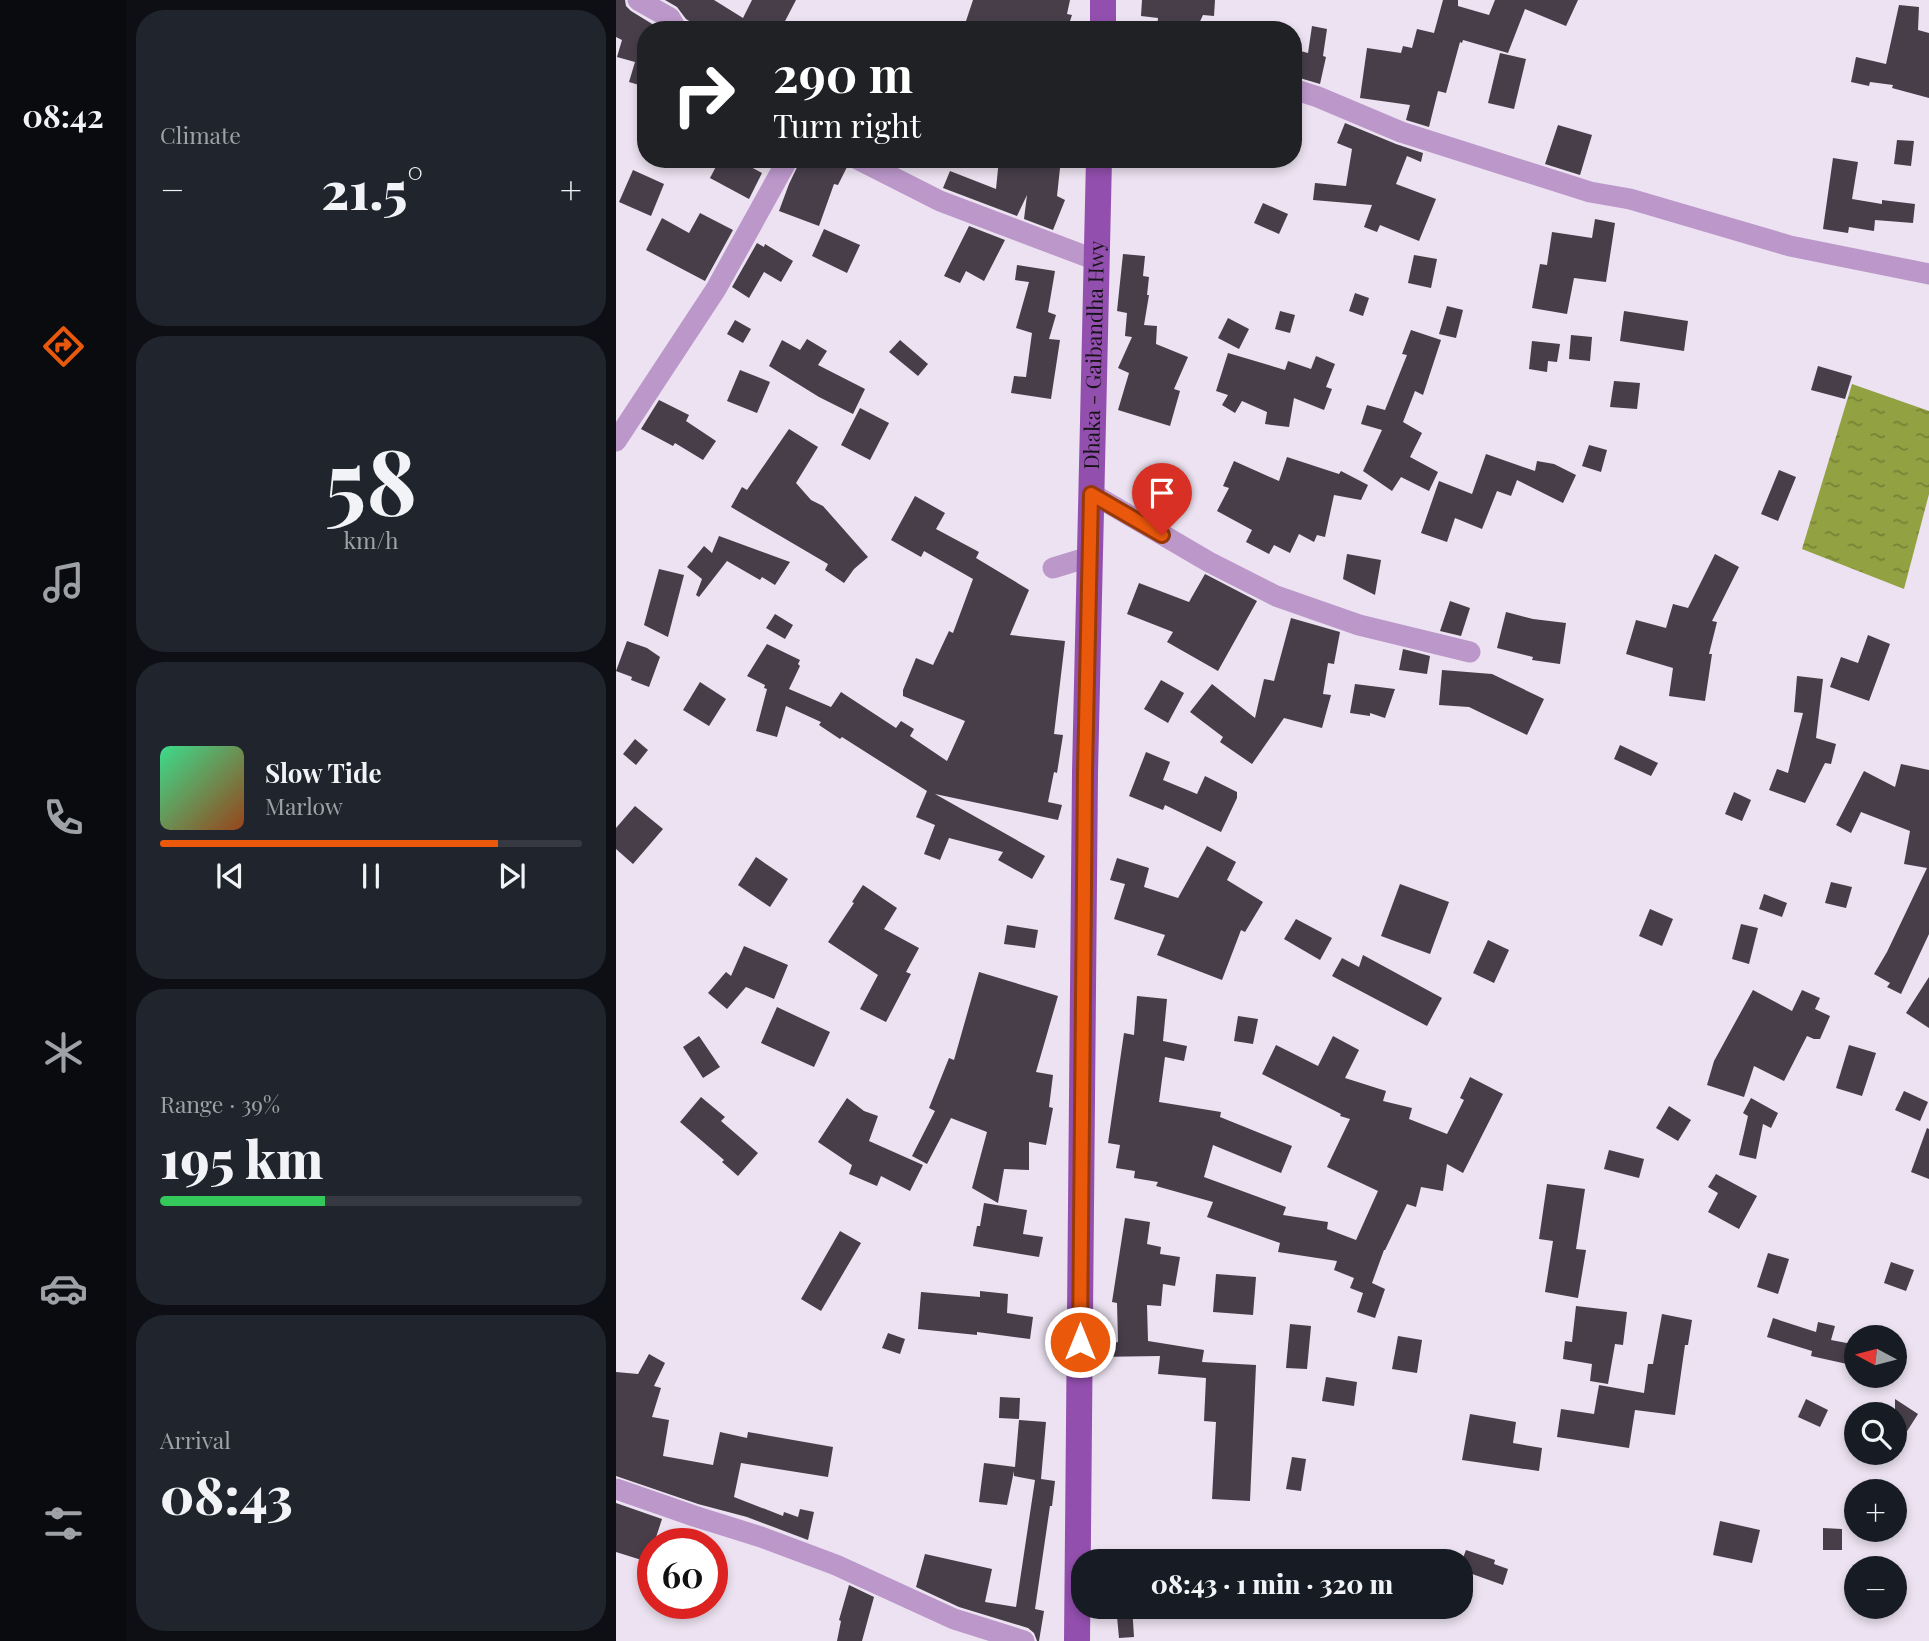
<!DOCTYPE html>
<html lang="en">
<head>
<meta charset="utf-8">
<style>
	body { margin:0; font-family:"Playfair Display",serif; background:#20242c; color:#f1f3f6; height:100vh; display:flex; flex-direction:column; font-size:26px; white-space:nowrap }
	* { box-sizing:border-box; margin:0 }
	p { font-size:23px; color:#9ea1a6 }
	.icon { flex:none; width:38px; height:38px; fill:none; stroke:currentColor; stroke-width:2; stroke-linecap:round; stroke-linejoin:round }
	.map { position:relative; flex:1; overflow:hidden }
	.drawer { display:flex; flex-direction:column; gap:10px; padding:10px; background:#0d0f14; width:490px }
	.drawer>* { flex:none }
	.hud { position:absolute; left:21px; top:21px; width:665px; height:147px; border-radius:28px; box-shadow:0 4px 10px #0003; background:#202124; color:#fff; overflow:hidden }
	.needle { width:46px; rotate:277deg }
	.tools { position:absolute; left:1228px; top:1325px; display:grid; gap:14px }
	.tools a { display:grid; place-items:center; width:63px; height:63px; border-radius:50%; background:#171b24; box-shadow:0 4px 10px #0003; font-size:35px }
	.speed { position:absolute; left:21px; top:1528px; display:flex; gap:14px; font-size:35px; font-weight:700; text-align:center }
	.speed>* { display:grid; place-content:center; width:91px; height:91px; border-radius:50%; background:#171b24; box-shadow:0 4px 10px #0003; line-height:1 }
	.speed .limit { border:10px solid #d22; background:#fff; color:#111 }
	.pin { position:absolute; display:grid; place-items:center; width:60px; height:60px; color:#fff; margin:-72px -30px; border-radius:50% 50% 50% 0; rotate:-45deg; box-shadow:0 0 7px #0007 }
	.pin .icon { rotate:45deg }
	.me { position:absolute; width:77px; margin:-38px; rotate:0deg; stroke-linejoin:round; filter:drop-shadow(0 0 5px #0008) }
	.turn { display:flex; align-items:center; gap:24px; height:147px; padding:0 21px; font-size:32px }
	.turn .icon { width:91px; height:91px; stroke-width:2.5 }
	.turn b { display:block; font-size:49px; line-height:60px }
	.big { font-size:52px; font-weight:800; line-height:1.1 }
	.drawer .card { flex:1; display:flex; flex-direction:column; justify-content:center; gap:10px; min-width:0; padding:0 24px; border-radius:28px; background:#20242c }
	.drawer .dial { align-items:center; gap:0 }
	.dial b { font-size:91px; line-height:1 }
	.song { display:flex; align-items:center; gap:21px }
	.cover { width:84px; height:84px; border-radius:10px; background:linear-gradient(135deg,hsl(150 70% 55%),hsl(20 70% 35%)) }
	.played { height:7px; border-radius:4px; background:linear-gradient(90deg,#ea580c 80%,#363941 80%) }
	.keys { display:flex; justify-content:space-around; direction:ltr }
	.heat { display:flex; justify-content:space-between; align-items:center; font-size:38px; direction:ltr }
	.charge { height:10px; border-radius:5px; background:linear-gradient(90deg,#34c759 39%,#363941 0) }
	.trip { position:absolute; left:455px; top:1549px; width:402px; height:70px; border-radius:28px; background:#171b24; box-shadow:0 4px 10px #0003; font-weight:800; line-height:70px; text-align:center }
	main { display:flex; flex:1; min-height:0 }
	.tabs { display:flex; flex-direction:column; width:126px; justify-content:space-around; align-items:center; background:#090b0e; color:#9ea1a6 }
	.tabs .icon { width:49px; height:49px }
	.tabs .current { color:#ea580c }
	.tabs b { font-size:32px; color:#f1f3f6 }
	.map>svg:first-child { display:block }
	.water { fill:url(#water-ripples) }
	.building { fill:#473e4a }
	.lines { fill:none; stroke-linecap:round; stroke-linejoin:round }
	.minor { stroke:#bb97ca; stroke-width:21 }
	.major { stroke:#934fae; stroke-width:26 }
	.route-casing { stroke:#983908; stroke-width:18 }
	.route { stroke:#ea580c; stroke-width:12 }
	.labels { text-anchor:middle; stroke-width:7; stroke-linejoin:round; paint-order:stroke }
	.street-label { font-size:21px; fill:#171419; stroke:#ece2f1 }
</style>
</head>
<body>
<main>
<nav class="tabs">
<b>08:42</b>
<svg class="icon current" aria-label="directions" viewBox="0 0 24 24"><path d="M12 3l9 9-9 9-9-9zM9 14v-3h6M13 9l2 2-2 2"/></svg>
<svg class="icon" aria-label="music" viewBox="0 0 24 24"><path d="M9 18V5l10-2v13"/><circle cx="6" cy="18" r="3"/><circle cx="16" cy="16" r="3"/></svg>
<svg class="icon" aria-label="phone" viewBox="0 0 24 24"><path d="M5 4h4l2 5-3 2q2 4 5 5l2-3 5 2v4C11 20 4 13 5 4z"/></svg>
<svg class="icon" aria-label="climate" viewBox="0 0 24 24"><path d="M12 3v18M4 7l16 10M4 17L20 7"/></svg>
<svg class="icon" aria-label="car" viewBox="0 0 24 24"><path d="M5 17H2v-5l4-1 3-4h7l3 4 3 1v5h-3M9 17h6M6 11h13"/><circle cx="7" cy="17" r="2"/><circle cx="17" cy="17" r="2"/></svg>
<svg class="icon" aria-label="filters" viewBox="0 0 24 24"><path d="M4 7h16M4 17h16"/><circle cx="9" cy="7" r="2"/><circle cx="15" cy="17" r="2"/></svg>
</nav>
<section class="drawer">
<div class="card"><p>Climate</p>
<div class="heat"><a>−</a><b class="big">21.5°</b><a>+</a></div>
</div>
<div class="card dial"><b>58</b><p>km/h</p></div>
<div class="card">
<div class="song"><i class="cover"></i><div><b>Slow Tide</b><p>Marlow</p></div></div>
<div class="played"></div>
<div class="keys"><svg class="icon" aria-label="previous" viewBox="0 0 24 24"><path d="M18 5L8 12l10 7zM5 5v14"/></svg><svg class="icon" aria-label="pause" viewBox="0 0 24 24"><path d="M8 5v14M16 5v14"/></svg><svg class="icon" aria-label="next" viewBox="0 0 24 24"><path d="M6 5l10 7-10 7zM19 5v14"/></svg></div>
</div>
<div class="card"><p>Range · 39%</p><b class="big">195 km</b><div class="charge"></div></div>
<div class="card"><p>Arrival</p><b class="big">08:43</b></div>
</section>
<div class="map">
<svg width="1313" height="1641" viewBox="0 0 1313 1641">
	<defs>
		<pattern id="water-ripples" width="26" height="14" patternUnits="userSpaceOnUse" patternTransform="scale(1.75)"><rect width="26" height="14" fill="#92a141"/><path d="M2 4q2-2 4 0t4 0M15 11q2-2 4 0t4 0" fill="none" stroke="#768236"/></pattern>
	</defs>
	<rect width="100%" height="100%" fill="#ece2f1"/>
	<polygon class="water" points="1236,384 1313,411 1313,494 1288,589 1186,549"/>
	<g class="building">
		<polygon points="0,0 9,0 10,6 15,11 46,30 30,30 30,87 13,82 19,62 1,57 6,40 0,37"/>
		<polygon points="49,0 98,0 127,18 136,0 180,0 167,25 164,24 161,30 88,30 70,19 61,7"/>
		<polygon points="357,0 454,0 451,14 456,15 451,30 367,30 349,24"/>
		<polygon points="526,0 599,0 598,16 587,15 580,30 541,30 542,18 525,16"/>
		<polygon points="827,0 842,0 842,6 873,15 879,0 962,0 950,26 909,9 892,53 847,40 846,43 844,42 830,93 822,91 813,127 790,120 794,105 744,98 751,48 785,53 787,46 796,48 801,29 818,33"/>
		<polygon points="1283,5 1303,7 1302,30 1313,33 1313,98 1276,88 1277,85 1254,82 1253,86 1235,82 1240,57 1270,64"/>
		<polygon points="696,26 711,29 707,56 710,57 704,84 677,76 677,49 692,53"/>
		<polygon points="884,53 910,59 898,109 872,103"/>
		<polygon points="729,123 780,144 807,153 805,162 791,156 780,184 820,199 803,241 764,225 761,232 748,227 756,205 697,200 699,183 730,186 736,149 721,143"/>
		<polygon points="942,125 976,135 964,175 929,164"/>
		<polygon points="1281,140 1298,141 1295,166 1278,164"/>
		<polygon points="1217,158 1242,162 1236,199 1266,204 1266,200 1299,204 1297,223 1259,220 1258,231 1233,227 1232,233 1207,229"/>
		<polygon points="104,159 120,159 146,173 133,199 94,178"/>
		<polygon points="185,159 228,159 231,167 222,185 218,184 203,226 163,211 173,184"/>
		<polygon points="383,159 445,159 441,196 449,200 437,230 408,219 411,195 401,216 327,188 334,171 380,189"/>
		<polygon points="17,170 48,184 35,216 3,202"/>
		<polygon points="647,203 672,214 663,234 638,223"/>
		<polygon points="84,213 117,230 89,281 30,250 46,218 73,233"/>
		<polygon points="979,219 999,223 990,282 958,278 951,314 916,308 924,264 931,265 936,232 976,238"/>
		<polygon points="353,226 389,240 368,281 350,271 344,283 328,276"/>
		<polygon points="208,229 244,245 231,273 196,256"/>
		<polygon points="141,243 148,247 149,244 177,261 165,282 148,272 133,298 116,287"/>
		<polygon points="507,254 529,256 527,276 533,277 531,295 533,295 528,325 541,326 540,344 572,357 558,389 564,391 554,426 502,410 513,373 502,368 516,337 509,336 511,313 501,311"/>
		<polygon points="798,255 821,259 815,288 792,283"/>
		<polygon points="401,265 439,271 432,312 440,315 433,339 444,340 435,399 395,393 398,376 410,377 416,333 400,328 413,282 399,280"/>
		<polygon points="739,293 753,298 747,316 733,311"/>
		<polygon points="831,306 847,310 840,338 823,334"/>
		<polygon points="664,311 679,315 674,333 659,329"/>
		<polygon points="1008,311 1072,321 1068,351 1004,341"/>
		<polygon points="612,318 633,329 623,349 602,338"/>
		<polygon points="119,320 135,329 127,343 111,334"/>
		<polygon points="795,330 825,340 807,395 799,391 787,422 806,433 794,457 822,472 813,491 785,477 776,491 747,471 766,430 745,424 751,405 769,410 791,355 786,354"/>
		<polygon points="955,335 976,337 974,361 953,359"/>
		<polygon points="191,339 211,351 202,365 249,389 237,414 203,397 153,366 166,340 184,350"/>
		<polygon points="284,340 312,364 302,376 273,352"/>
		<polygon points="916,341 944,344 941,362 932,361 931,372 913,369"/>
		<polygon points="612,353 669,370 672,361 695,369 700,356 719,364 710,387 716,389 708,410 678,398 673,427 649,424 651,412 626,401 619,413 606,405 612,395 600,391"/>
		<polygon points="1202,366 1236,376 1229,399 1195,390"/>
		<polygon points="124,370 154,382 141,413 111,401"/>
		<polygon points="998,381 1024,383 1021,409 994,407"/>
		<polygon points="43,400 73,415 70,421 100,441 87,460 59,443 57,446 25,429"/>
		<polygon points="244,408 273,423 254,460 225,445"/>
		<polygon points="173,429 202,447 180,483 195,500 207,506 252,557 238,569 228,583 209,570 212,564 115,507 126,487 131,490"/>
		<polygon points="973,445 991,450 985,472 966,466"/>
		<polygon points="870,454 919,471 921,461 938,464 960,475 947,503 901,480 895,496 881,491 866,529 839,518 831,542 805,533 823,481 856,494"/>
		<polygon points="671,457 723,474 725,471 752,485 745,500 718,495 709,537 701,535 698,542 683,534 674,553 658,545 653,554 630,542 636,530 601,511 613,488 607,486 618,461 663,481"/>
		<polygon points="1163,470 1180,477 1162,521 1145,514"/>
		<polygon points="299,496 329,513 320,529 363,552 360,558 413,590 394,635 449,641 438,734 447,735 441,773 438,772 432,802 446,805 442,820 319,794 429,856 416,879 382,860 387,852 333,838 324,860 308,854 319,825 300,817 311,791 226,737 224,739 203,725 205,722 170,706 161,737 140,731 151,689 148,688 149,685 131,676 151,644 184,660 182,664 184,666 173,689 215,707 225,692 280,728 285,721 298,729 294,736 331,761 349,721 287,696 287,690 300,658 317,665 333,631 337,633 357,579 308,551 305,557 275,540"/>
		<polygon points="103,536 174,562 159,585 146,577 144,580 111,561 83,597 80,595 86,579 71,567 88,546 96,553"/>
		<polygon points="731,554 765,560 759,595 727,579"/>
		<polygon points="1099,554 1123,567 1096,621 1101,622 1093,654 1096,654 1089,701 1053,696 1057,668 1010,654 1020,620 1050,628 1057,604 1072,608"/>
		<polygon points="43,569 68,575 52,637 28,625"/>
		<polygon points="589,574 641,601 602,671 551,642 557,632 511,614 523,583 573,602"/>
		<polygon points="834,601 854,608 845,636 824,631"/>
		<polygon points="890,612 917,619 950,623 944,664 916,660 917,657 881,648"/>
		<polygon points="159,614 177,625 169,639 150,628"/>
		<polygon points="675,618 724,632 718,664 712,663 707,694 715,695 706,728 668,718 636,764 604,742 607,737 574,712 596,684 639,718 648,679 658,681"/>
		<polygon points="1252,635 1274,644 1253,701 1214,687 1225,657 1242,663"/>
		<polygon points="11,641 31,648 44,657 33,687 15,680 16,677 0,671"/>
		<polygon points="787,649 814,656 811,674 783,670"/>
		<polygon points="826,670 876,674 928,699 911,735 853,707 823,705"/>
		<polygon points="1181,676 1207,679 1200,738 1220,744 1215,764 1209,763 1189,803 1153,790 1161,769 1172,773 1187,713 1178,712"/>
		<polygon points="545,680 568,693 552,723 528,709"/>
		<polygon points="84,682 110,699 93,726 67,710"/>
		<polygon points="739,684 779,689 769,718 754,713 754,716 734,713"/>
		<polygon points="19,739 32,750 20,765 7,754"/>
		<polygon points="1004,745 1042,763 1035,776 998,759"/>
		<polygon points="530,752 554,762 547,780 581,794 589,776 621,792 621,798 605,832 549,805 547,810 513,796"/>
		<polygon points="1285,764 1313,770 1313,934 1285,994 1271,987 1274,983 1258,974 1271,952 1311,868 1288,864 1294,831 1245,812 1235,833 1220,825 1248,771 1279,787"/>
		<polygon points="1118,792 1135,800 1126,821 1109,814"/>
		<polygon points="19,806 47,829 17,864 0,849 0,828"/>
		<polygon points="591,846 620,862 611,880 647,902 629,932 625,930 606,980 541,955 549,935 498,919 509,884 494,880 501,858 533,868 528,887 562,898"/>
		<polygon points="140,857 172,879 154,907 122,885"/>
		<polygon points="1215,882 1236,887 1230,908 1209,903"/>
		<polygon points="784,884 833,902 814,954 765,936"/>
		<polygon points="247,885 281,908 268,929 303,948 290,972 295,974 270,1022 244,1009 262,975 212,942 238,903 236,902"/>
		<polygon points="1148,894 1171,903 1166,917 1143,909"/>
		<polygon points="1034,909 1057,919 1046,946 1023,936"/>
		<polygon points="680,919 716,938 704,960 668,939"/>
		<polygon points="1125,924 1142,928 1133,964 1116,959"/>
		<polygon points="391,925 422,930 419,948 388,944"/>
		<polygon points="872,940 893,950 878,983 857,973"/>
		<polygon points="128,946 172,965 158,999 130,987 111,1009 92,993 110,972 115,976"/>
		<polygon points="747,955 826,998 811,1026 716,976 726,958 743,967"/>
		<polygon points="363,972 442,996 420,1072 437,1075 433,1107 437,1108 430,1145 413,1142 413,1170 388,1169 382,1203 356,1188 371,1132 335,1118 311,1164 296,1156 319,1111 313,1108 333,1058 338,1060"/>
		<polygon points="1313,977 1313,1028 1290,1013"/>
		<polygon points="1137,990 1176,1011 1186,990 1204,998 1199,1009 1214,1016 1204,1039 1198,1039 1191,1036 1168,1081 1138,1066 1128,1097 1091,1085 1098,1061"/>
		<polygon points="521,996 551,999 547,1041 571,1046 568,1061 549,1057 543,1102 605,1112 604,1117 676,1146 665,1173 597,1145 588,1177 670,1207 667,1215 712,1222 711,1229 740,1240 762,1191 711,1167 734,1119 724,1116 725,1114 646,1074 660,1045 702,1066 717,1036 743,1050 729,1078 770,1091 767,1101 796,1108 793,1119 831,1134 848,1100 844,1098 854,1077 887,1094 847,1173 831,1164 827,1191 805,1187 800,1207 791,1204 769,1250 768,1250 756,1283 769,1289 759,1318 741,1312 747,1293 734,1288 738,1278 718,1270 721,1261 662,1252 664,1243 591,1217 597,1202 540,1186 542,1182 518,1178 519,1171 500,1168 504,1145 492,1143 508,1033 518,1035"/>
		<polygon points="161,1007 214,1032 198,1067 145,1043"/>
		<polygon points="622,1016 642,1019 637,1044 618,1041"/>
		<polygon points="83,1036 104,1067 87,1078 67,1047"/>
		<polygon points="1233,1045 1260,1053 1246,1096 1220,1088"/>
		<polygon points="1288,1091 1312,1102 1304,1121 1279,1110"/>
		<polygon points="85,1097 109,1117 105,1121 142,1153 122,1176 106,1162 108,1160 64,1122"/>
		<polygon points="231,1098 248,1111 262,1116 253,1141 307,1165 294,1191 265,1176 261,1186 233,1174 236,1165 202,1142"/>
		<polygon points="1135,1098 1162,1113 1155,1128 1147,1124 1140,1159 1123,1155 1132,1116 1127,1113"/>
		<polygon points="1053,1106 1075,1120 1062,1141 1040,1128"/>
		<polygon points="1311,1128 1313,1129 1313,1179 1295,1172"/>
		<polygon points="993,1150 1028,1159 1023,1178 988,1169"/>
		<polygon points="1100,1174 1141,1196 1123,1229 1092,1212 1102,1193 1092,1187"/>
		<polygon points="931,1184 969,1189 960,1249 970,1250 962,1298 929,1292 937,1241 923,1239"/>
		<polygon points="368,1203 411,1210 407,1234 427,1237 423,1257 357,1246 361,1226 364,1226"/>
		<polygon points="509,1218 534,1222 531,1244 545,1247 544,1254 564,1257 559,1286 547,1284 545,1306 531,1305 532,1341 588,1350 586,1362 640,1365 634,1501 596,1499 600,1422 588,1421 590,1378 542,1374 544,1356 479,1357 479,1346 502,1342 501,1303 496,1302"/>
		<polygon points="224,1231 245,1243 205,1311 185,1299"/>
		<polygon points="1152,1253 1173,1259 1162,1294 1141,1287"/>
		<polygon points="1275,1262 1298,1270 1290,1291 1268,1283"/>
		<polygon points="600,1274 640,1277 637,1315 597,1312"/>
		<polygon points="364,1291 392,1294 391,1313 417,1317 414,1339 361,1332 361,1335 302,1329 305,1292 364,1297"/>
		<polygon points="960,1306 1011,1312 1007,1345 999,1344 992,1384 974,1381 976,1364 947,1359 949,1341 956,1342"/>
		<polygon points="1046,1314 1076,1320 1072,1345 1069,1345 1059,1415 1019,1410 1013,1448 941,1437 945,1409 978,1414 983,1385 1028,1393 1032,1364 1037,1364"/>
		<polygon points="1157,1318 1200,1332 1202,1322 1219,1326 1215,1340 1236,1344 1231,1364 1195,1356 1196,1351 1151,1337"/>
		<polygon points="674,1324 695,1326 691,1369 670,1368"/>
		<polygon points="272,1333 289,1339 284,1354 266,1348"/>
		<polygon points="782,1336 806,1340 801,1373 776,1369"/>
		<polygon points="33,1354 49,1363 38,1386 45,1388 36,1417 53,1420 47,1456 97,1465 104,1432 131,1438 132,1432 217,1447 212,1477 125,1463 118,1497 167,1516 168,1512 182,1517 184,1509 198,1512 192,1540 131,1517 82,1504 0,1476 0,1372 22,1374"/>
		<polygon points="710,1377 741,1382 738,1406 706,1401"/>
		<polygon points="384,1397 404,1398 403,1419 383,1418"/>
		<polygon points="1190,1399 1212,1410 1204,1427 1182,1417"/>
		<polygon points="1279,1399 1302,1414 1279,1450"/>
		<polygon points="854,1414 900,1422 897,1443 926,1448 923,1471 846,1460"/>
		<polygon points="403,1420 430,1422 425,1479 439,1481 436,1506 434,1506 419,1609 428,1611 423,1641 421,1641 418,1633 412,1628 343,1607 300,1587 309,1554 376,1569 369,1602 400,1607 419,1480 398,1476 398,1471 391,1505 363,1502 368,1463 399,1467"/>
		<polygon points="676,1457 690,1459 685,1491 670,1489"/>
		<polygon points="0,1503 46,1519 32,1562 0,1552"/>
		<polygon points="1104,1521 1144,1530 1136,1563 1097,1555"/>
		<polygon points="1207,1528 1226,1529 1226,1550 1207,1550"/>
		<polygon points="850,1550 879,1560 878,1564 892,1569 887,1585 845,1570 845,1563"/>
		<polygon points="233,1585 258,1597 246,1641 221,1641 225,1621 223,1620"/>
		<polygon points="500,1606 516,1606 518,1637 503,1638"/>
	</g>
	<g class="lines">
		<g class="minor">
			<polyline points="22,0 54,18 61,30"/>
			<polyline points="677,89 702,97 785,132 974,192 1014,199 1174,246 1313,274"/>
			<polyline points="241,159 324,201 480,260"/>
			<polyline points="0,441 100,289 172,159"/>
			<polyline points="475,493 593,562 660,596 743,625 854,652"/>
			<polyline points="437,568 473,557"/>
			<polyline points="0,1489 78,1516 145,1537 220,1565 338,1619 408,1641"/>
		</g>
		<g class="major">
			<polyline points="487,30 487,0"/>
			<path id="s1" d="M461,1641L469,772L483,159"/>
		</g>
	</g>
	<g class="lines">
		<defs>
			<polyline id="route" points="464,1342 469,772 475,494 546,535"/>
		</defs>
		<use href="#route" class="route-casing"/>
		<use href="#route" class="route"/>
	</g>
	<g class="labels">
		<g class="street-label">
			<text dy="7" stroke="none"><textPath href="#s1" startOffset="1286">Dhaka - Gaibandha Hwy</textPath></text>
		</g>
	</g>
</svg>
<div class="tools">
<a><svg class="needle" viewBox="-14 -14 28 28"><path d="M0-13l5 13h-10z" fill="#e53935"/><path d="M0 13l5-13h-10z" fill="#9ea1a6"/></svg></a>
<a><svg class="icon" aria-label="search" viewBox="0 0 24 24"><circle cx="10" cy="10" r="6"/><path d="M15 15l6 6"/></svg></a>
<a>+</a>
<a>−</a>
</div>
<div class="speed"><div class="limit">60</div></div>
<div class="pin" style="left:546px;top:535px;background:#d93025"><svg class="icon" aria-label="arrive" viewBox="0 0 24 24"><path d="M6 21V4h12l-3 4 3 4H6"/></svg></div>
<svg class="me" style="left:464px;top:1342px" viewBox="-20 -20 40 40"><circle r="17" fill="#ea580c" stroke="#fff" stroke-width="3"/><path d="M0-11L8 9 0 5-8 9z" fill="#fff"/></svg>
<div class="trip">08:43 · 1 min · 320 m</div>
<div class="hud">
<div class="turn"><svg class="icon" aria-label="right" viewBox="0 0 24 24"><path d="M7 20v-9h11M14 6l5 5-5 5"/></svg><div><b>290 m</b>Turn right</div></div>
</div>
</div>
</main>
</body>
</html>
